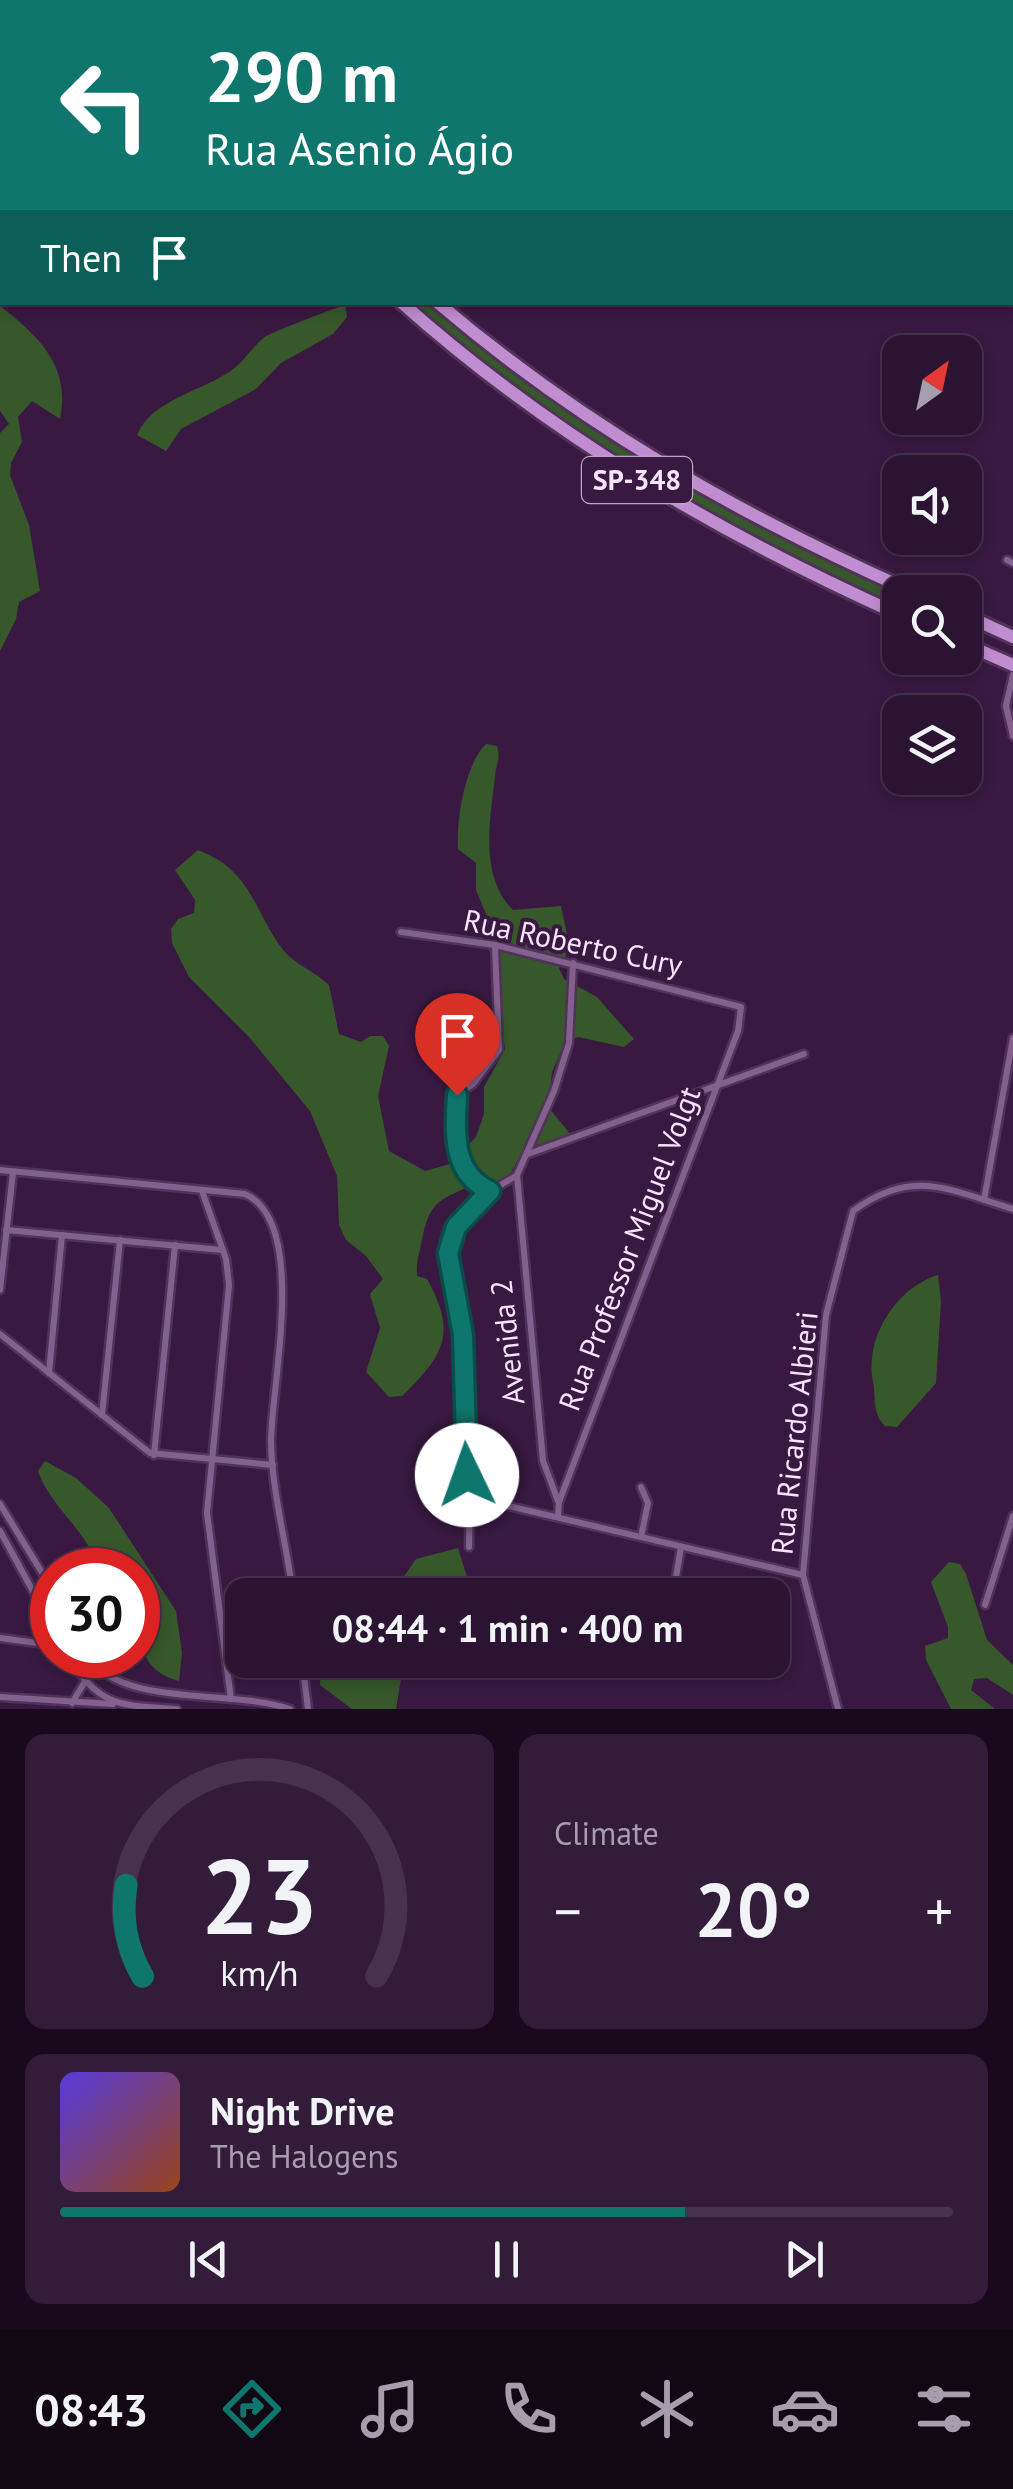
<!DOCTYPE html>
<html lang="en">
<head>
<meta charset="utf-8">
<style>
	body { margin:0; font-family:"PT Sans",sans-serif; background:#331c3a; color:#f1f3f6; height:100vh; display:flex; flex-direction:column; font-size:38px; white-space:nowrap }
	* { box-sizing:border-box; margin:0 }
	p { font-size:32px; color:#a69eac }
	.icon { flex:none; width:55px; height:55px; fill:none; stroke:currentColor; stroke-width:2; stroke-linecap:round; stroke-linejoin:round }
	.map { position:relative; height:1709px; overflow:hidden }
	.sheet { display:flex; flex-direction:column; gap:25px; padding:25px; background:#180a1c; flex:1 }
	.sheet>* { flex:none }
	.guide { position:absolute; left:0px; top:0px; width:1015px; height:305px; box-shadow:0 5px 15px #0003,0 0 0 2px #47324d; background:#0f766e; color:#fff; overflow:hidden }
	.needle { width:65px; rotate:33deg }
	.controls { position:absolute; left:882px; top:335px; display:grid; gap:20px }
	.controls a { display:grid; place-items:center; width:100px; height:100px; border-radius:20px; background:#2b1332; box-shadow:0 5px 15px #0003,0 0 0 2px #47324d; font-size:50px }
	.speed { position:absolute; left:30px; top:1548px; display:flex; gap:20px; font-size:50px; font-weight:700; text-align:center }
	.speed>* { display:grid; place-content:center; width:130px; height:130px; border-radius:50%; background:#2b1332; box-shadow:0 5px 15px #0003,0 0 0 2px #47324d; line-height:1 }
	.speed .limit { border:15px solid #d22; background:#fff; color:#111 }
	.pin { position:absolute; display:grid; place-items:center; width:85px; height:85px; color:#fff; margin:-102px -42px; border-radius:50% 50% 50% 0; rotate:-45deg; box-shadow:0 0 10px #0007 }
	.pin .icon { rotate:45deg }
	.me { position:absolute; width:110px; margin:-55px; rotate:357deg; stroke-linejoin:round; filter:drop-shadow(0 0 8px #0008) }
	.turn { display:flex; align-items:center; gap:35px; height:210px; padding:0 40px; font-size:45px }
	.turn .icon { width:130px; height:130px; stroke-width:2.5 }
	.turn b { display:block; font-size:70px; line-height:85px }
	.then { display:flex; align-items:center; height:95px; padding:0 40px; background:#0003; gap:20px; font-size:38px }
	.big { font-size:75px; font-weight:800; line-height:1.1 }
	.sheet .tile { flex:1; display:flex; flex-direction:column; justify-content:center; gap:15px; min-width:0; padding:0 35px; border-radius:20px; background:#331c3a }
	.sheet .dial { align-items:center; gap:0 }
	.dial svg { height:260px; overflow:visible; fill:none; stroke:#47324d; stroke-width:7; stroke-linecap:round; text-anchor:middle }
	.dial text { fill:#f1f3f6; stroke:none }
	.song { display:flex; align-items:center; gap:30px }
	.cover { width:120px; height:120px; border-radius:15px; background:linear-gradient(135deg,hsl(250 70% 55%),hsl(20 70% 35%)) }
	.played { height:10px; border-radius:5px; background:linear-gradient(90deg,#0f766e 70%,#47324d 70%) }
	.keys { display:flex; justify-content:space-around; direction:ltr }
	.heat { display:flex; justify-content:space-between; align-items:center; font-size:55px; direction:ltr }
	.sheet .tiles { flex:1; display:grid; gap:25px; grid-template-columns:1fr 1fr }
	.tile:last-child { grid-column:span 2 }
	.trip { position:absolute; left:225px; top:1578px; width:565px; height:100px; border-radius:20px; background:#2b1332; box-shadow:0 5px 15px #0003,0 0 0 2px #47324d; font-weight:800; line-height:100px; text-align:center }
	.tab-bar { display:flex; height:160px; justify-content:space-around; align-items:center; background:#110814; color:#a69eac }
	.tab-bar .icon { width:70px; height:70px }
	.tab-bar .on { color:#0f766e }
	.tab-bar b { font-size:45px; color:#f1f3f6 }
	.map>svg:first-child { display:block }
	.green { fill:#37582b }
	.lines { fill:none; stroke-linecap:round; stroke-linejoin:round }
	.street-casing { stroke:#4f3457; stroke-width:11 }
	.highway-casing { stroke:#4f3457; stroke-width:18 }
	.street { stroke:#83608e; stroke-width:6 }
	.highway { stroke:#c08dd0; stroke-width:12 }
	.route-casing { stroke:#0a4d48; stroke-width:25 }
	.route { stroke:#0f766e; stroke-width:18 }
	.labels { text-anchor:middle; stroke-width:8; stroke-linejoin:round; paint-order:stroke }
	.shield { fill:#391942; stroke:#bfa7c6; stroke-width:2.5 }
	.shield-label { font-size:28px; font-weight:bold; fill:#f8e4fe }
	.street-label { font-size:30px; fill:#f8e4fe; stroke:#391942 }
</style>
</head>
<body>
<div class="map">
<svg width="1013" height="1709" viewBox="0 0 1013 1709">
	<rect width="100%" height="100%" fill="#391942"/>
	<g class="green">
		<path d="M409,303H427C568,427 730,515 900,594V607C717,523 563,432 409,303Z"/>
		<path d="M345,305L347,317L333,334L281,363L256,389L181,429L166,451L137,435C152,399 203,391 232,370C245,360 253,346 265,337C272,332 335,308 345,305Z"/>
		<path d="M0,306C39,336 71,367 60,419L32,401L18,417L22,442L11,463L10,475L29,525L40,591L19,602L16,619L0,651V433L9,424L0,411Z"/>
		<path d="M486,744L497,746C501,759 496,764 495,777C490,820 479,876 513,910L561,906L570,948L559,968L564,979L597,997L634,1039L624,1047L578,1037L566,1041L552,1072L548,1107L572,1136L524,1148L505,1184L494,1192L479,1181C448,1199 431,1195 423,1235C420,1251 416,1260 417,1276L427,1279C458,1334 443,1356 402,1396L389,1397L366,1372L380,1328L370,1294L383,1279L366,1256L346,1240L339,1225L337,1176L310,1111L249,1037L189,977L172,943L171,929L178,919L194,913L195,900L175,870L198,850C253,871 253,911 284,951C296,965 316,972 329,985L339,1034L361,1042L370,1036H383L389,1046L378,1096L389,1151L425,1171L450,1164L476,1137L484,1114V1087L505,1049L489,937L492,928L476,890V863L458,849C456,820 465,764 486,744Z"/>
		<path d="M938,1275L941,1301L936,1383L897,1427L885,1426C872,1413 876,1398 873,1381C865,1337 896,1288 938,1275Z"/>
		<path d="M45,1461L76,1478L109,1508L176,1611L182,1653L179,1681C127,1668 138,1612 138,1570H100C87,1530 50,1507 38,1471Z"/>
		<polygon points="458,1548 470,1587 466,1595 391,1595 416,1559"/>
		<polygon points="949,1562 960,1564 966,1574 987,1640 1013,1665 1013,1695 987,1678 974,1679 971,1690 995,1709 951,1709 926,1660 925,1646 948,1638 948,1627 931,1582"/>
		<polygon points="321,1660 404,1660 396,1709 352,1709 320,1685"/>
	</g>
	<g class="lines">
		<defs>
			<g id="street">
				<polyline points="288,0 290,2"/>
				<polyline points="313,0 315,2"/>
				<polyline points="426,0 426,2"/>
				<polyline points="492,0 493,2"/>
				<polyline points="365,2 365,0"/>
				<polyline points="0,30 2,34"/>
				<polyline points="1007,560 1013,563"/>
				<polyline points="1013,675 1006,706 1013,736"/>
				<polyline points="401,932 495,945 741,1007 738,1031 559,1502 558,1515"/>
				<path d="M495,945L499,1050L473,1084L457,1095C455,1130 452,1174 490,1191L516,1176"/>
				<polyline points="528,1154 804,1054"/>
				<path d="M0,1170L245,1194C309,1222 271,1386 271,1442C272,1493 287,1545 293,1595"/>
				<polyline points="202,1191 226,1259 229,1285 207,1513 231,1699"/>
				<polyline points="984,1200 1013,1038"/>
				<polyline points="6,1230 222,1250"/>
				<polyline points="0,1290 13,1172"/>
				<polyline points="0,1334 150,1453 273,1465"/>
				<polyline points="49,1373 62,1235"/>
				<polyline points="102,1415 120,1240"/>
				<polyline points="154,1455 175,1245"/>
				<polyline points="470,1497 803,1575"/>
				<polyline points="558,1501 543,1461 517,1175 554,1091 569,1043 573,963"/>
				<polyline points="0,1504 52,1589"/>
				<polyline points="0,1531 52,1626"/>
				<polyline points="641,1537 648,1503 641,1487"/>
				<polyline points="469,1547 470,1497 463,1454 463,1335 447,1253 456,1227 490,1191"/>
				<polyline points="674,1589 681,1547"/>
				<polyline points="985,1605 1013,1516"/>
				<polyline points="0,1638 52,1645"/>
				<polyline points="37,1642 52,1624"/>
				<path d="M68,1655C99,1708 120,1705 177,1709"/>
				<path d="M85,1655C124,1709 228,1688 290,1709"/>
				<polyline points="302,1660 308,1709"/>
				<polyline points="0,1697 113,1704"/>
				<polyline points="72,1703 84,1683"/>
				<path d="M838,1709L803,1575L826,1315L853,1211C913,1167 949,1190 1013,1209"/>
			</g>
			<g id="highway">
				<polyline points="132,0 134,2"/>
				<polyline points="163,0 164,2"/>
				<path d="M401,302C550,435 718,533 900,615"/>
				<path d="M437,302C581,425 741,516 913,592"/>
				<polyline points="965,615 1013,637"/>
				<polyline points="965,644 1013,665"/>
			</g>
		</defs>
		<use href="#street" class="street-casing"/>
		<use href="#highway" class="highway-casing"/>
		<use href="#street" class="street"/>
		<use href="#highway" class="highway"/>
	</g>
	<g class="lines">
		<defs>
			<path id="route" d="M457,1095C455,1130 451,1174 490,1191L456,1227L448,1253L463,1335L467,1475"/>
		</defs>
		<use href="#route" class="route-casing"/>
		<use href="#route" class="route"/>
	</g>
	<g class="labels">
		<rect class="shield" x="582" y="457" width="110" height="46" rx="8"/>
		<g class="shield-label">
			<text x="637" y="490">SP-348</text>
		</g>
		<g class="street-label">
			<text transform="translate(573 943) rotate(12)" y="10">Rua Roberto Cury</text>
			<text transform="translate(630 1249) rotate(-69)" y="10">Rua Professor Miguel Volgt</text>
			<text transform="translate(508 1342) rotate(-96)" y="10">Avenida 2</text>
			<text transform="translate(795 1433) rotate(-84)" y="10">Rua Ricardo Albieri</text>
		</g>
	</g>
</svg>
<div class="controls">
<a><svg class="needle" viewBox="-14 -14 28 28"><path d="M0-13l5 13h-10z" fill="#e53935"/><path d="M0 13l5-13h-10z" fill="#a69eac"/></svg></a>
<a><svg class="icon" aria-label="sound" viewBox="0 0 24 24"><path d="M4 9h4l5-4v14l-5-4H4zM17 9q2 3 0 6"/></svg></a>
<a><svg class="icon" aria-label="search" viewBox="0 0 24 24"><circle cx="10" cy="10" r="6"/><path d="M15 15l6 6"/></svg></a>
<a><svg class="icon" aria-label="layers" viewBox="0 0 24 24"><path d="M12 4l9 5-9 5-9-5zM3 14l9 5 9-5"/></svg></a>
</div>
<div class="speed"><div class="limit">30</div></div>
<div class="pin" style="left:457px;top:1095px;background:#d93025"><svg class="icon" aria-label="arrive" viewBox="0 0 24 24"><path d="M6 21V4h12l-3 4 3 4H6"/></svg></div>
<svg class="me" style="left:467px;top:1475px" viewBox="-20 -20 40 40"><circle r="19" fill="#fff"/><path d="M0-13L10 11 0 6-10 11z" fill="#0f766e"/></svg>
<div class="trip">08:44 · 1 min · 400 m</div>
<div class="guide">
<div class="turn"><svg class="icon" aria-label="left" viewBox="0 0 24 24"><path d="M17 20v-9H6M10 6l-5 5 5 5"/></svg><div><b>290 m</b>Rua Asenio Ágio</div></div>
<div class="then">Then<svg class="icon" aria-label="arrive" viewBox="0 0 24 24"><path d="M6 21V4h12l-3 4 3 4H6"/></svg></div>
</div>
</div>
<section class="sheet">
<div class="tiles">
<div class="tile dial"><svg viewBox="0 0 100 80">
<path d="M14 69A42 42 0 1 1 86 69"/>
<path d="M14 69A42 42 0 0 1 9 41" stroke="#0f766e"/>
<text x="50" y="56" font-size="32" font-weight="700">23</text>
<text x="50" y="72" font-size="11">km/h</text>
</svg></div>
<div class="tile"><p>Climate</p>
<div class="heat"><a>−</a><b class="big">20°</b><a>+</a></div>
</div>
<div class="tile">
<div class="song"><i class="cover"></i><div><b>Night Drive</b><p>The Halogens</p></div></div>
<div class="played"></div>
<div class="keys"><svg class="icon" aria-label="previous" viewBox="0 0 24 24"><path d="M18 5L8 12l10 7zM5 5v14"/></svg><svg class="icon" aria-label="pause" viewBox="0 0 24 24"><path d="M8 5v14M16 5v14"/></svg><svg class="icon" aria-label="next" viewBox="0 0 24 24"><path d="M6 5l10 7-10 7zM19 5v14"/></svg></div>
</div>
</div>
</section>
<nav class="tab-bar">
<b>08:43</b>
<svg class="icon on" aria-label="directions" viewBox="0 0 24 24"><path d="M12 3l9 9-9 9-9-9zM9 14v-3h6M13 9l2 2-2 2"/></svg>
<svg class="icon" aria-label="music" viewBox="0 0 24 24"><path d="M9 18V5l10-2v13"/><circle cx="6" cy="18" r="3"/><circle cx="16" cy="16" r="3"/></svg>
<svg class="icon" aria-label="phone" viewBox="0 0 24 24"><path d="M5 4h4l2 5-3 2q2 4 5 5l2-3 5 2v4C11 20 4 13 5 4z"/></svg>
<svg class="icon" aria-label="climate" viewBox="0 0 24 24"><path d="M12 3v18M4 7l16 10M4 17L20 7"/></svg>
<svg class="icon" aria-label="car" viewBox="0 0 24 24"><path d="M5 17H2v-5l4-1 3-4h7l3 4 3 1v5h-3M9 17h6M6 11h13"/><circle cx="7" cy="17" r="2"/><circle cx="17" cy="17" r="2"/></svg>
<svg class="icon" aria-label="filters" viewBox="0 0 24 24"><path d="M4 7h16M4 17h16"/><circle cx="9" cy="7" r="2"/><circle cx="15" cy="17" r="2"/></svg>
</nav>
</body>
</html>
